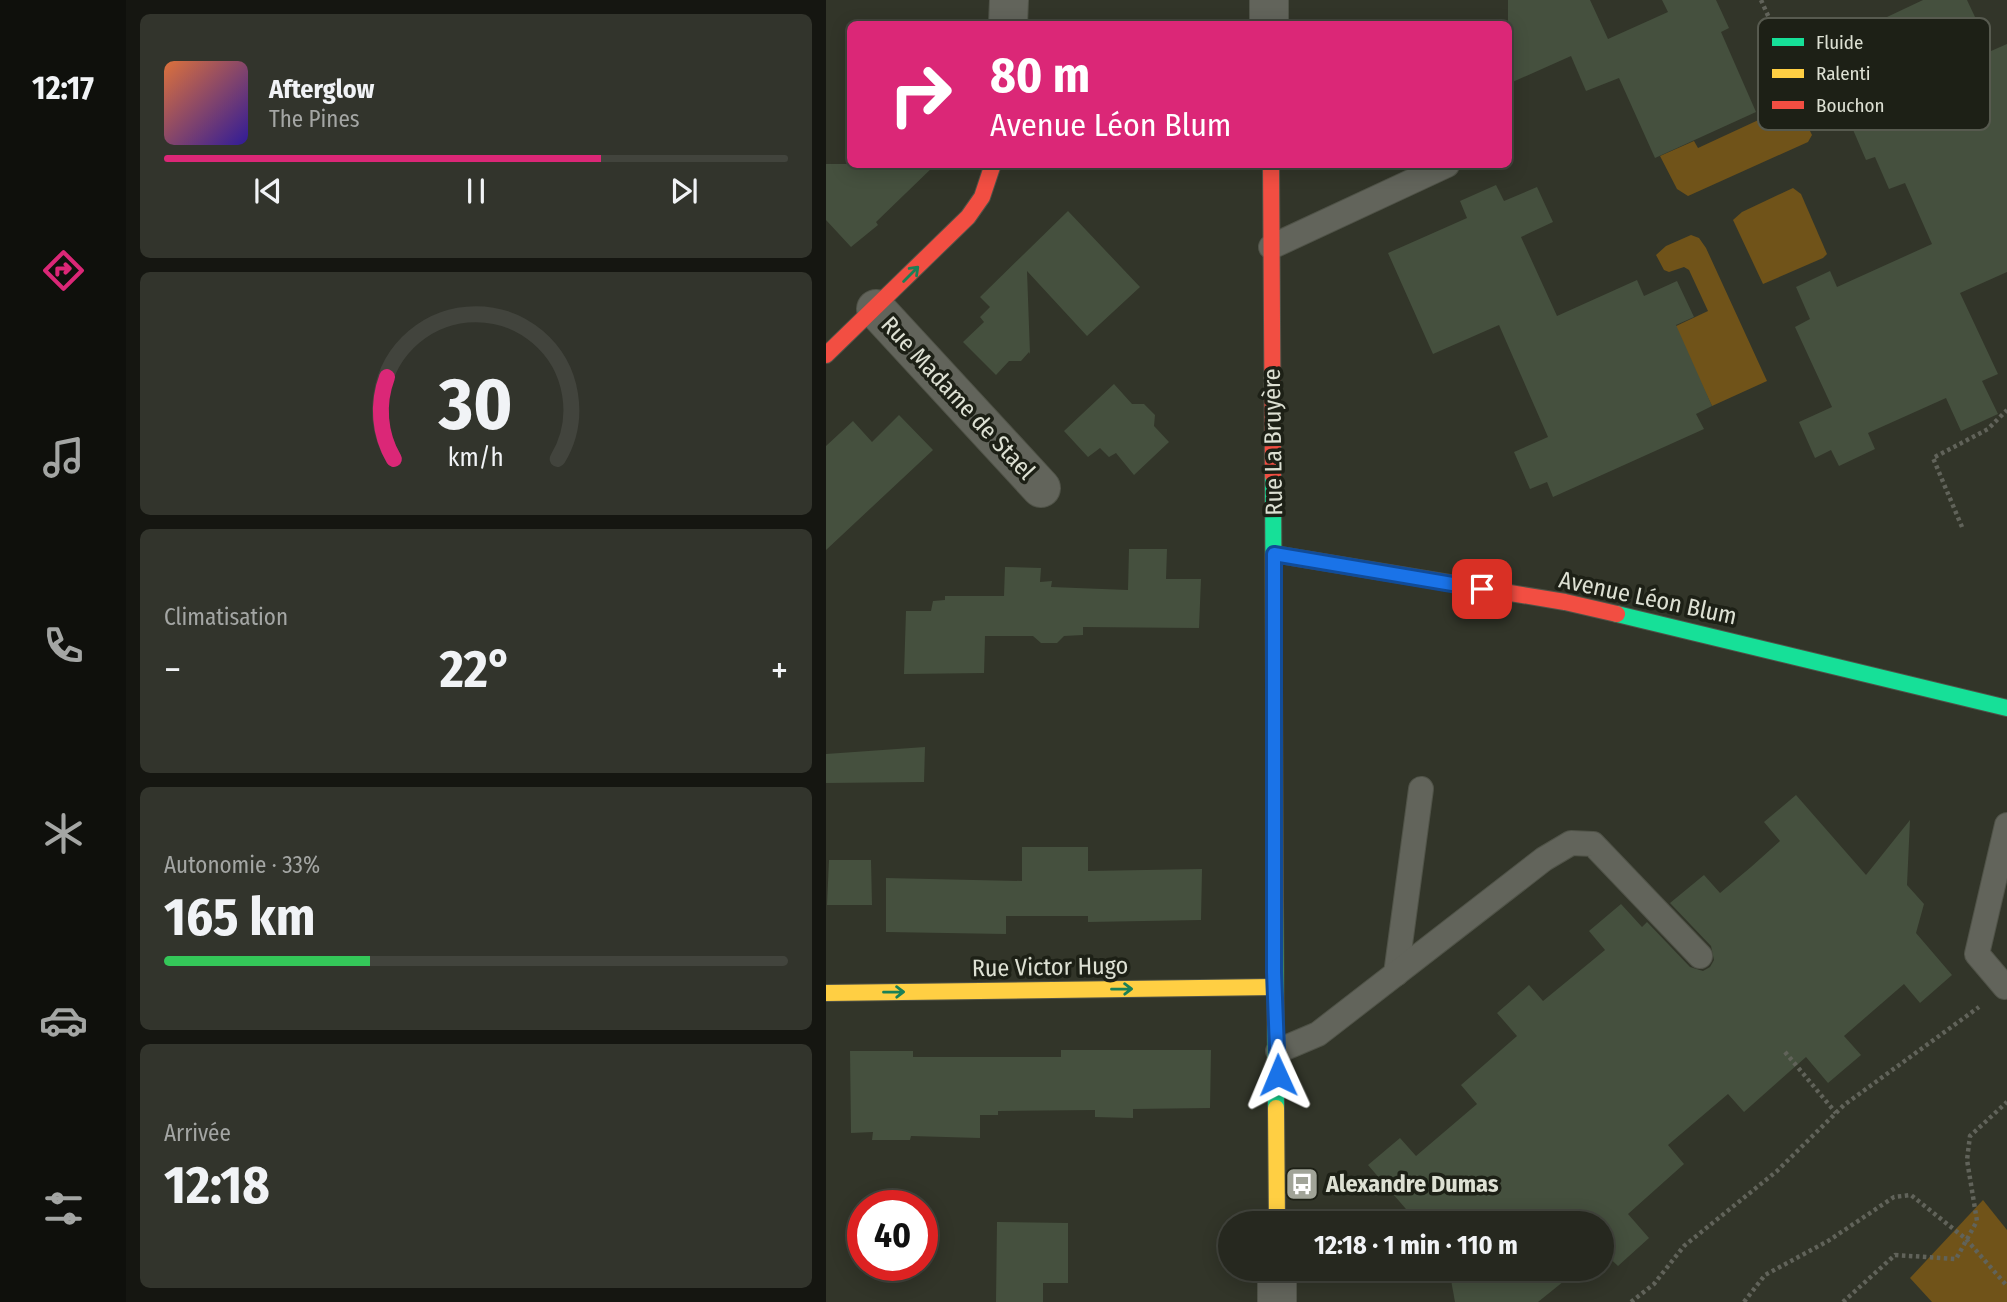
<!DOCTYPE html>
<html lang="fr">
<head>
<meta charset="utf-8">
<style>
	body { margin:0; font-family:"Fira Sans Condensed",sans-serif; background:#32342c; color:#f1f3f6; height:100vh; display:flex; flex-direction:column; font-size:26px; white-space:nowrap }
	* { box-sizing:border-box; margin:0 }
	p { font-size:23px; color:#a4a6a4 }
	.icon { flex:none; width:38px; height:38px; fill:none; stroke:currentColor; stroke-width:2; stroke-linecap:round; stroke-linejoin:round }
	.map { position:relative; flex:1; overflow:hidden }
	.drawer { display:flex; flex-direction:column; gap:14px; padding:14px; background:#151611; width:700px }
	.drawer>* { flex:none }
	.guide { position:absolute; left:21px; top:21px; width:665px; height:147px; border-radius:10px; box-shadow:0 4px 18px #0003,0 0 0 2px #42443d; background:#db2777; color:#fff; overflow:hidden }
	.speed { position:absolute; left:21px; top:1190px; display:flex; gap:14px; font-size:35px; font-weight:700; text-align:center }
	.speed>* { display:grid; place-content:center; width:91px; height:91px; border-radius:50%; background:#26281f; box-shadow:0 4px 18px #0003,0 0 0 2px #42443d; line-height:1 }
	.speed .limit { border:10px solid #d22; background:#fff; color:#111 }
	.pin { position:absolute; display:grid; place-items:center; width:60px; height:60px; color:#fff; margin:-30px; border-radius:14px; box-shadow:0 4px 10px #0006 }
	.me { position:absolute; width:77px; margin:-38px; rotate:359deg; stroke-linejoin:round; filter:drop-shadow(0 0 5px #0008) }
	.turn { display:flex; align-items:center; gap:24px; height:147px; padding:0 28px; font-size:32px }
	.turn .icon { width:91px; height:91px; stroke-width:2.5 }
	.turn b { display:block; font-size:49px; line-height:60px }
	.big { font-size:52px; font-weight:700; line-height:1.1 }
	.drawer .card { flex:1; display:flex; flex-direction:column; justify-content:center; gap:10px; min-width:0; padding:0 24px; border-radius:10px; background:#32342c }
	.drawer .dial { align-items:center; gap:0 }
	.dial svg { height:182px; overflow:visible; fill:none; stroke:#42443d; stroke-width:7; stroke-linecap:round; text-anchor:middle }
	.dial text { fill:#f1f3f6; stroke:none }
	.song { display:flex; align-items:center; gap:21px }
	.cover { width:84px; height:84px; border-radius:10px; background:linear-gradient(135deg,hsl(20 70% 55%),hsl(250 70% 35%)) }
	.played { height:7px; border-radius:4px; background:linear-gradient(90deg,#db2777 70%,#42443d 70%) }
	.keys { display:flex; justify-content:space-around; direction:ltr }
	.heat { display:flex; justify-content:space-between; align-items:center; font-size:38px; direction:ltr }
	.charge { height:10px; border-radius:5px; background:linear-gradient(90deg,#34c759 33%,#42443d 0) }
	.trip { position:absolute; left:392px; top:1211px; width:396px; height:70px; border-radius:35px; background:#26281f; box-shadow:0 4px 18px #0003,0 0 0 2px #42443d; font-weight:700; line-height:70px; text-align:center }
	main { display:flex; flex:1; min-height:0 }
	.dock { display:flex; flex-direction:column; width:126px; justify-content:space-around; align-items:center; background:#0f100c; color:#a4a6a4 }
	.dock .icon { width:49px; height:49px }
	.dock .current { color:#db2777 }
	.dock b { font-size:32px; color:#f1f3f6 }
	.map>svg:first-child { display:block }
	.green { fill:#705319 }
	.building { fill:#45503e }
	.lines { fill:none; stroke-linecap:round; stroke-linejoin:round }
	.lane-casing { stroke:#505348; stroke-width:26 }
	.street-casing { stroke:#505348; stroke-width:40 }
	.fast-casing { stroke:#505348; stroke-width:18 }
	.slow-casing { stroke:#505348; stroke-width:18 }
	.jam-casing { stroke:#505348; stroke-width:18 }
	.path { stroke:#61635a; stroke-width:4.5; stroke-dasharray:3.5 3.5; stroke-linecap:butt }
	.lane { stroke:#62645b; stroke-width:24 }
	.street { stroke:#62645b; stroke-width:38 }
	.fast { stroke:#16e098; stroke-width:16 }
	.slow { stroke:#ffcf43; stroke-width:16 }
	.jam { stroke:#f24e42; stroke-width:16 }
	.oneway { stroke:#1a8057 }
	.route-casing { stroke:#114b97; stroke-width:18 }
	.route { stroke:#1a73e8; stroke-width:12 }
	.labels { text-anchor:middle; stroke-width:7; stroke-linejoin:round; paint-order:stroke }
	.street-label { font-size:24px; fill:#dde0d3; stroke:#1d2016 }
	.poi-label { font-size:24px; font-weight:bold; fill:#dde0d3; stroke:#1d2016; text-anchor:start }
	.key { fill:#1d2016; stroke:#575a4f; stroke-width:2 }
	.key-label { font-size:19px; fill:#dde0d3 }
</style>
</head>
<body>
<main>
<nav class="dock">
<b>12:17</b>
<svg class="icon current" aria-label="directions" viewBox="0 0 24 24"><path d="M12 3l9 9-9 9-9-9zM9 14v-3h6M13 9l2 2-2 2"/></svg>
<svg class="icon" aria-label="music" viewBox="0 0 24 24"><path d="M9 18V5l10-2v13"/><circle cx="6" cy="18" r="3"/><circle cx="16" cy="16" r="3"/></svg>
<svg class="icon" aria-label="phone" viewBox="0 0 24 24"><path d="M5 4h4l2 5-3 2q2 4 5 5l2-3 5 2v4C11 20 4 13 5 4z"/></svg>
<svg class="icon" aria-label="climate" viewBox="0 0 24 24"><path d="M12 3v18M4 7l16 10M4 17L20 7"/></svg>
<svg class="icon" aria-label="car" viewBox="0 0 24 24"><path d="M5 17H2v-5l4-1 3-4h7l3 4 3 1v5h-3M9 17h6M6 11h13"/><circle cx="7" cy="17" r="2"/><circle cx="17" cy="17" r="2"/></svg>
<svg class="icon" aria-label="filters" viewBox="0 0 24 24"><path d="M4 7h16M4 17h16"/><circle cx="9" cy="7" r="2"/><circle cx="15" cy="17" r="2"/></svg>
</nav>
<section class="drawer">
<div class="card">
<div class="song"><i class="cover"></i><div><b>Afterglow</b><p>The Pines</p></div></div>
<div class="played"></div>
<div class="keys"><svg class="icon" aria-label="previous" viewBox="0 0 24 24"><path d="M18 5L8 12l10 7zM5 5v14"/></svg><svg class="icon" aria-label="pause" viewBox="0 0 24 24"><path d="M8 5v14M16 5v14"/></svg><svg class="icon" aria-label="next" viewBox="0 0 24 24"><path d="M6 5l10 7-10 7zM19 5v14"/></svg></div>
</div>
<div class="card dial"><svg viewBox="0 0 100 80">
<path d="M14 69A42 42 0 1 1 86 69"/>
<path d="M14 69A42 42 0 0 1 11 33" stroke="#db2777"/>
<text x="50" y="56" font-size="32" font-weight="700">30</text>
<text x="50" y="72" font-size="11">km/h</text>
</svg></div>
<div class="card"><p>Climatisation</p>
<div class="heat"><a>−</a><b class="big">22°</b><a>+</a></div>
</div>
<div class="card"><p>Autonomie · 33%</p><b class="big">165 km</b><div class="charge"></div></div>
<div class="card"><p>Arrivée</p><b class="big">12:18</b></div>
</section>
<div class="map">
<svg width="1181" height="1302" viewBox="0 0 1181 1302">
	<rect width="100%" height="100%" fill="#323529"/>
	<g class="green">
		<polygon points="965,105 973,109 986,135 982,142 862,196 851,189 834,156 868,141 872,148"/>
		<polygon points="967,188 975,194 1001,254 997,258 937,284 907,220 916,212"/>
		<polygon points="865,235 873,238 880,248 941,381 886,406 848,327 882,311 863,270 858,267 843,272 838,270 830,255 840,246"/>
		<polygon points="1157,1200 1181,1230 1181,1302 1106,1302 1084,1278"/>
	</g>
	<g class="building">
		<polygon points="682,0 764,0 782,39 842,12 836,0 890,0 903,28 895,32 930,112 829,158 793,78 760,91 745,56 682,84"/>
		<polygon points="1097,0 1141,0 1165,51 1181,44 1181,272 1134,293 1172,374 1156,381 1172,414 1135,431 1120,398 1042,433 1049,449 1013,466 1005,450 989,458 973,422 1006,407 969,327 984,319 970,287 1004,271 1011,287 1106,244 1079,183 1063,189 1049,157 1040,160 1016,104 1005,109 985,66 1066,28 1061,17"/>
		<polygon points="0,164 110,164 50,222 52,225 25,247 0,220"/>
		<polygon points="670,185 678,201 711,187 727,222 695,237 731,316 811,280 818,296 851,281 868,317 850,325 886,406 870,414 878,429 727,497 721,482 704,489 688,452 722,437 673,325 607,354 562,253 641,218 634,201"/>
		<polygon points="242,211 314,287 261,336 201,271 204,354 203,352 195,361 183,361 170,375 137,342 158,322 154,317 164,307 154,297"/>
		<polygon points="288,384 306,404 318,404 329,415 328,426 343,442 308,475 290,453 283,457 274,448 262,457 238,431"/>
		<polygon points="73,415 107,450 0,550 0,446 27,421 46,442"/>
		<polygon points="303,549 341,549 340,579 375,579 373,628 257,627 257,635 238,636 231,643 215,643 207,636 159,636 158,673 78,674 80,611 105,611 107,601 119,600 119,596 178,596 179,567 215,568 214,582 226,581 225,587 302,590"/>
		<polygon points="99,747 98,782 0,783 0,754"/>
		<polygon points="970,795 1040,875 1084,820 1081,885 1098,904 1090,933 1126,975 1094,1003 1078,984 1018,1036 1035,1055 1002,1083 980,1057 918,1112 902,1094 842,1145 858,1164 802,1214 823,1238 792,1266 775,1250 775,1223 592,1223 542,1165 574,1138 590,1156 651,1104 635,1085 691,1036 671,1013 703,985 717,1001 779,950 763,931 795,904 816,927 821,922 864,967 877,971 884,967 888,960 885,946 844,903 878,875 894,893 925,867 954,841 938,822"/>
		<polygon points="196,847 262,847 262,871 376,869 375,920 262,922 262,916 180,916 180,934 60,932 60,878 196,881"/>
		<polygon points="3,860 45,860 46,905 1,905"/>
		<polygon points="235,1050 385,1050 384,1108 307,1109 307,1118 269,1117 269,1110 172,1111 172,1115 154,1115 154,1138 85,1136 84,1140 46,1140 47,1132 25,1133 24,1051 87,1051 87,1057 235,1057"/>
		<polygon points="171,1222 242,1223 242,1283 217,1283 217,1302 170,1302"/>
		<polygon points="623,1269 753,1269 712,1302 629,1302"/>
	</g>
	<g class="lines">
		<defs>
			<g id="lane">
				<polyline points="445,247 621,165"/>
				<polyline points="570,974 595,789"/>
				<polyline points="1179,987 1151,954 1181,825"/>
				<polyline points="452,1051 492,1034 718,859 745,843 767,844 874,956"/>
			</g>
			<g id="street">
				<polyline points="443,0 443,24"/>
				<polyline points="182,24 183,0"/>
				<polyline points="50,309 215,488"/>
				<polyline points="451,1302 451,1269"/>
			</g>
			<g id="fast">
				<polyline points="447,476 450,1108"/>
				<polyline points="791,614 1181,708"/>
			</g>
			<g id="slow">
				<polyline points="0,993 448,987"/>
				<polyline points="450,1108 451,1223"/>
			</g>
			<g id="jam">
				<polyline points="445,164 447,476"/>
				<polyline points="0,355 142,217 156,197 167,164"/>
				<polyline points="448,554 739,602 791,614"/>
			</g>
		</defs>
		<use href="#lane" class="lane-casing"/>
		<use href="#street" class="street-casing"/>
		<use href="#fast" class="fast-casing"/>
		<use href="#slow" class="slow-casing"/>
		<use href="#jam" class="jam-casing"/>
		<g class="path">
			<polyline points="935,0 968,74"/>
			<polyline points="1136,527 1107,458 1162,429 1181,410"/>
			<polyline points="959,1052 1010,1113"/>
			<polyline points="805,1302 828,1284 858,1246 951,1171 1018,1105 1153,1007"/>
			<polyline points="918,1302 939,1275 1002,1241 1068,1197 1085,1195 1140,1239 1181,1286"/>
			<polyline points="1017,1302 1069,1255 1130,1259 1151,1221 1141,1160 1144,1136 1181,1102"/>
		</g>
		<use href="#lane" class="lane"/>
		<use href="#street" class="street"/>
		<use href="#fast" class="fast"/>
		<use href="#slow" class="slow"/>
		<use href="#jam" class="jam"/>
	</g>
	<defs><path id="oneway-shaft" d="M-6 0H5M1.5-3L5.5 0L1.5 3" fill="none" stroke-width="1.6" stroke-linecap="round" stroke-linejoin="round" transform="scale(1.75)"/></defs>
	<g class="oneway">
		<use href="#oneway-shaft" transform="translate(85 274) rotate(-45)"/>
		<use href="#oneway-shaft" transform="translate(296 989) rotate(-1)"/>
		<use href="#oneway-shaft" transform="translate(68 992) rotate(-1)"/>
	</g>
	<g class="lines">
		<defs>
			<polyline id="route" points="452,1075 448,972 448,554 656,589"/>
		</defs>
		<use href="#route" class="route-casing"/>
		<use href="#route" class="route"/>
	</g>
	<defs>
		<symbol id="bus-square" viewBox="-11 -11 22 22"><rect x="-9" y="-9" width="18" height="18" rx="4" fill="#a1a498" stroke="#1d2016"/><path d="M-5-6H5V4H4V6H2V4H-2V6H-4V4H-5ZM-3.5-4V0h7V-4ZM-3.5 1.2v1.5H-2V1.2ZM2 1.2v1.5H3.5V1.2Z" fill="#fff"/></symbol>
	</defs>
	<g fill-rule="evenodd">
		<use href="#bus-square" x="457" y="1165" width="38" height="38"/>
	</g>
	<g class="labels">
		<g class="street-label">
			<text transform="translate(132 398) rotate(47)" y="8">Rue Madame de Stael</text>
			<text transform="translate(447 442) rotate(-91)" y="8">Rue La Bruyère</text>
			<text transform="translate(822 598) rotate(12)" y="8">Avenue Léon Blum</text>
			<text transform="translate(224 967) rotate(-1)" y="8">Rue Victor Hugo</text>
		</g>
		<g class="poi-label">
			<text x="500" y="1192">Alexandre Dumas</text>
		</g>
	</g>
	<rect x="932" y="18" width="232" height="112" rx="10" class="key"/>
	<rect x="946" y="38" width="32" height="8" fill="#16e098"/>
	<rect x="946" y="69" width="32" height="9" fill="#ffcf43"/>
	<rect x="946" y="101" width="32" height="8" fill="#f24e42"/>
	<g class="key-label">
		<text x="990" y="49">Fluide</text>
		<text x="990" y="80">Ralenti</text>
		<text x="990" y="112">Bouchon</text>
	</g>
</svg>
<div class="speed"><div class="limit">40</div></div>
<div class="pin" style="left:656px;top:589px;background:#d93025"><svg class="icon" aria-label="arrive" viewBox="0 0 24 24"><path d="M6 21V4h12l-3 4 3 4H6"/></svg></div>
<svg class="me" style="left:452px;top:1075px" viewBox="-20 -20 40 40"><path d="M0-17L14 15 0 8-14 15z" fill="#1a73e8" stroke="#fff" stroke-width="4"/></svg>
<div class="trip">12:18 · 1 min · 110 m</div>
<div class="guide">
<div class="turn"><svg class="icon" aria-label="right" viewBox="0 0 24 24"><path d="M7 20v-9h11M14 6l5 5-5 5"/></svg><div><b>80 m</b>Avenue Léon Blum</div></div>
</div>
</div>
</main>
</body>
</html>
